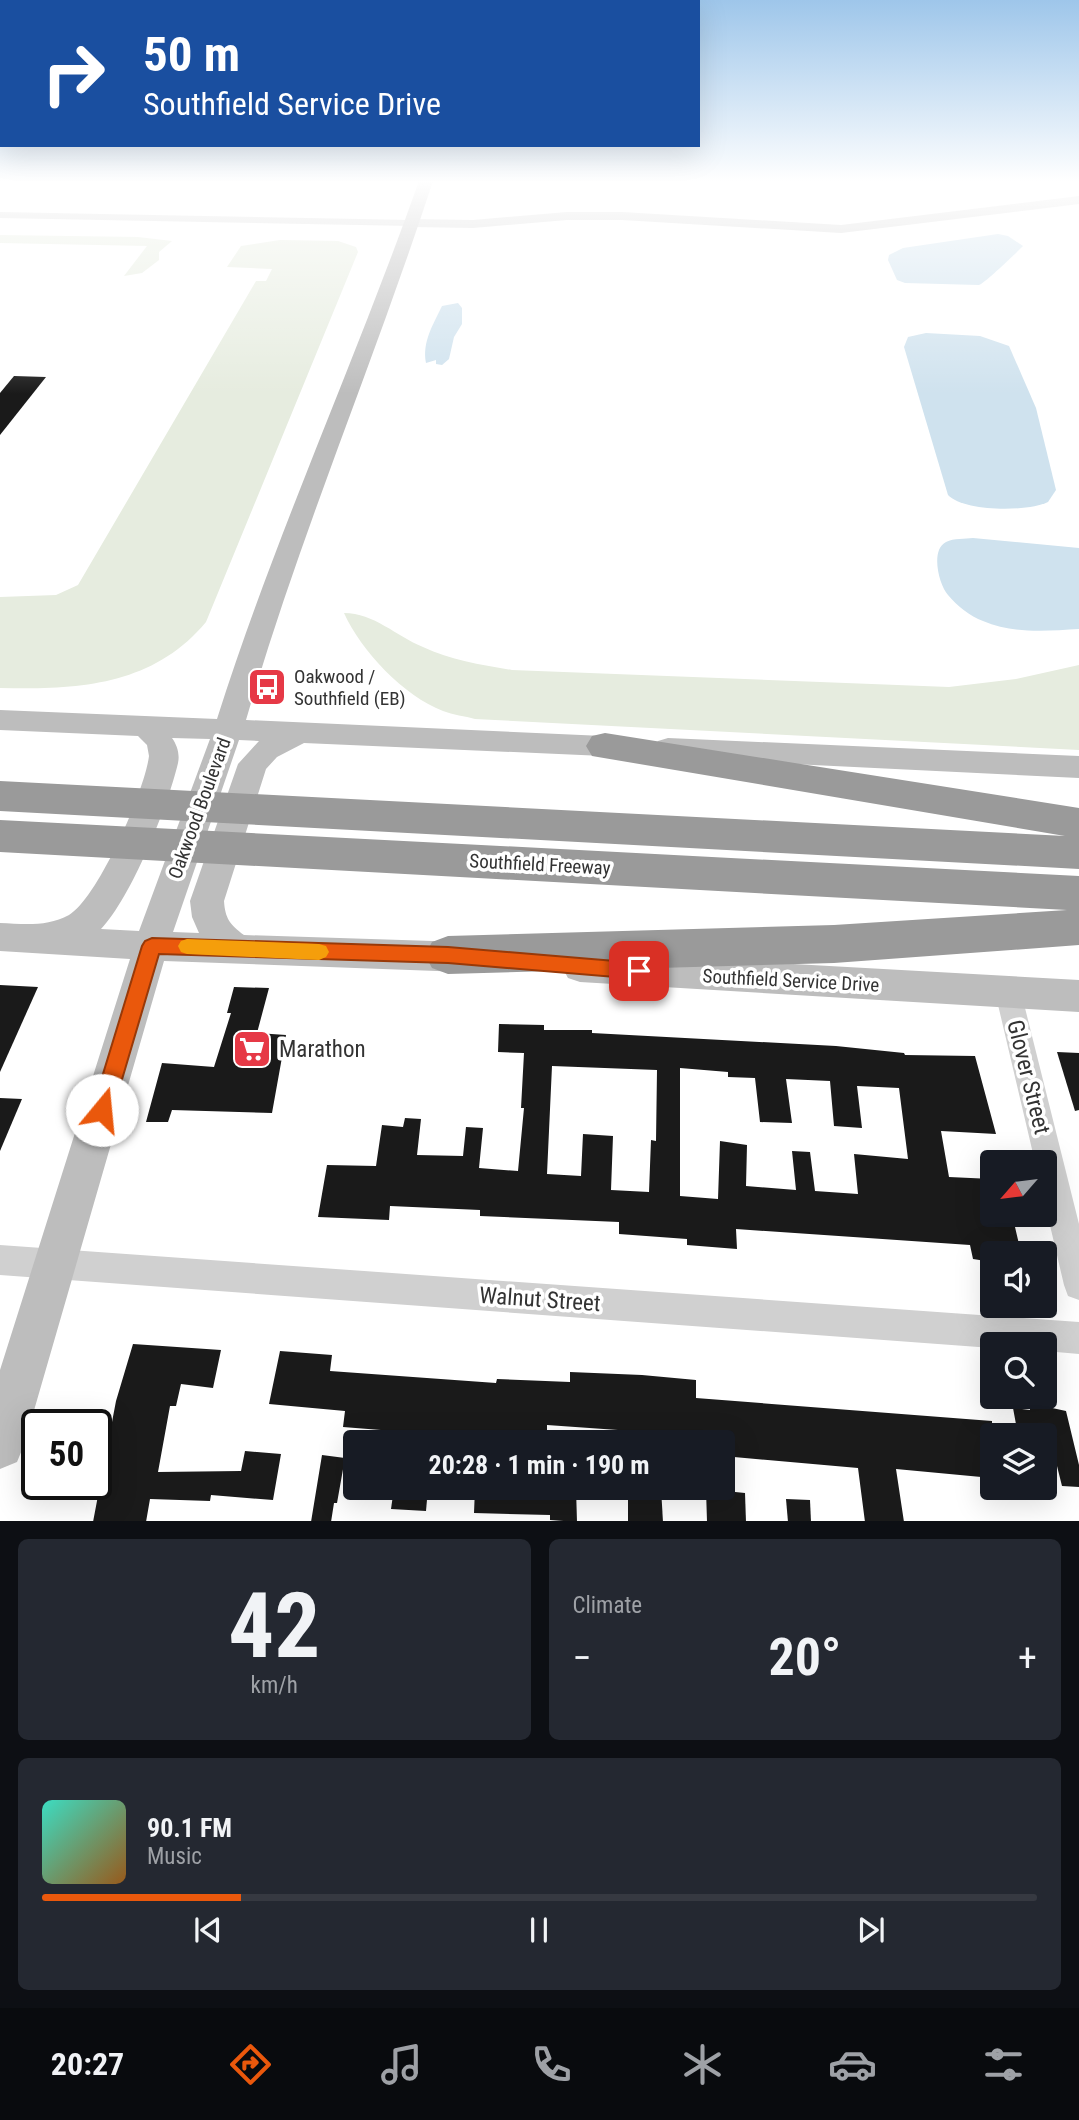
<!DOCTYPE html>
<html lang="en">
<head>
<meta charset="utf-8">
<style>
	body { margin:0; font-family:"Roboto Condensed",sans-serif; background:#242831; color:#f1f3f6; height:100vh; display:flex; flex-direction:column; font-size:26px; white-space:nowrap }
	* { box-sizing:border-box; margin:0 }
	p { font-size:23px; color:#9ea1a6 }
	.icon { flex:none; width:38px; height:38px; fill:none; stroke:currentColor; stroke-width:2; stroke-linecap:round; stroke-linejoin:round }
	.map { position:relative; height:1521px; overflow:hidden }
	.details { display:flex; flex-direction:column; gap:18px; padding:18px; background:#0d0f14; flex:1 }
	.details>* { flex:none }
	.banner { position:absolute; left:0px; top:0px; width:700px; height:147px; box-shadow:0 7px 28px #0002; background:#1a4fa0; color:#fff; overflow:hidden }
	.needle { width:46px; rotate:242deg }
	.controls { position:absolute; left:980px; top:1150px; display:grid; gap:14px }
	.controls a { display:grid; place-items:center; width:77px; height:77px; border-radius:7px; background:#171b24; box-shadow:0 7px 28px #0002; font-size:35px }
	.speed { position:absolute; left:21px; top:1409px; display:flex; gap:14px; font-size:35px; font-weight:700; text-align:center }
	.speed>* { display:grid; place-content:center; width:91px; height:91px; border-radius:50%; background:#171b24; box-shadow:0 7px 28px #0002; line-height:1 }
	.speed .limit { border:4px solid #111; border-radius:10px; background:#fff; color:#111 }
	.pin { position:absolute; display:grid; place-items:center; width:60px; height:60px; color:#fff; margin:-30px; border-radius:14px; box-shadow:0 4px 10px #0006 }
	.me { position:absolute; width:77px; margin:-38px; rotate:17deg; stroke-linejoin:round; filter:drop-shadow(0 0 5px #0008) }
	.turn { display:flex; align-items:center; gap:24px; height:147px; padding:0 28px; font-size:32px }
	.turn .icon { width:91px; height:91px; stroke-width:2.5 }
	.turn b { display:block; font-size:49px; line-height:60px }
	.big { font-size:52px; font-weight:700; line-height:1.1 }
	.details .card { flex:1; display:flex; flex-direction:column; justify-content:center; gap:10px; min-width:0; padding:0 24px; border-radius:10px; background:#242831 }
	.details .dial { align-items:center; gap:0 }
	.dial b { font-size:91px; line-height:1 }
	.song { display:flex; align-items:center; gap:21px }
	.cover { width:84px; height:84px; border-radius:10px; background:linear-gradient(135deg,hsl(170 70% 55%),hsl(30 70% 35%)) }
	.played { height:7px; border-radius:4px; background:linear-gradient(90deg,#ea580c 20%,#363941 20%) }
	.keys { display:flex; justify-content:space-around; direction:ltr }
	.heat { display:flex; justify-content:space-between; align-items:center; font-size:38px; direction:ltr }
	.details .tiles { flex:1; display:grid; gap:18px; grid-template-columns:1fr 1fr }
	.card:last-child { grid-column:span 2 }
	.trip { position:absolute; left:343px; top:1430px; width:392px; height:70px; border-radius:7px; background:#171b24; box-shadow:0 7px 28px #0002; font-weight:700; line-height:70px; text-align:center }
	.tabs { display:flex; height:112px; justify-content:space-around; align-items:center; background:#090b0e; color:#9ea1a6 }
	.tabs .icon { width:49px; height:49px }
	.tabs .active { color:#ea580c }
	.tabs b { font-size:32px; color:#f1f3f6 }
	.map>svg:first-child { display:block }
	.green { fill:#e6ecdf }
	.water { fill:#cfe2ee }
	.building { fill:#1a1a1a; fill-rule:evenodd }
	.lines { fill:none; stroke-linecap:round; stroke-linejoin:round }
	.minor { fill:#d0d0d0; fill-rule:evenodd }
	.tertiary { fill:#d0d0d0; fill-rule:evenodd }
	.secondary { fill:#bdbdbd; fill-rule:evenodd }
	.motorway { fill:#9a9a9a; fill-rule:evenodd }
	.route { fill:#ea580c; stroke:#983908; stroke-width:2 }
	.slow { fill:#f59e0b }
	.labels { text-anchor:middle; stroke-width:7; stroke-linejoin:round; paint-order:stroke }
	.poi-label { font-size:19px; fill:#333; stroke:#fff; text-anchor:start }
	.street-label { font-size:19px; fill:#333; stroke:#fff }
	.near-poi-label { font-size:23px; fill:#333; stroke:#fff; text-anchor:start }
	.near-street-label { font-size:23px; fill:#333; stroke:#fff }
</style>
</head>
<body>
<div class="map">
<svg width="1079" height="1522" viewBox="0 0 1079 1522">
	<rect width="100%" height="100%" fill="#fff"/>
	<g class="green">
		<polygon points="0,235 138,237 172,241 159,252 159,260 142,273 124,276 147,246 0,243"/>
		<path d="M280,240L338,241L356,247L358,252L206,622C153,686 77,690 0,688V597L56,595L78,585L256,281H266L272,269L227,267L241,246Z"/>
		<path d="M344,613C374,613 396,636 423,647C451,660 481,665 512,670L949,687L1016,679L1079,665V750L475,719C465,716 453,715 443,711C404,696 361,651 344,613Z"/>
	</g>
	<g class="water">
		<path d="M998,234L1008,236L1023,246C1016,253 985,283 979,285L905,283L897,280L888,260L889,255L903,248Z"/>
		<path d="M458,303L462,308V324L454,337L449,359L442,365L436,364V360L426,363C422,342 433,325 442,306Z"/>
		<path d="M926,333L980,336L1009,346L1036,408L1056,490L1048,502C1028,512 964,512 948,495L904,347L908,337Z"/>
		<path d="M973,538L1079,548V629C1047,631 1013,634 983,621C970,616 957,606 948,595C939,585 930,550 946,542C954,538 965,539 973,538Z"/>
	</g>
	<g class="building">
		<polygon points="14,376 46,377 0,435 0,393"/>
		<polygon points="0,985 38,987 0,1072"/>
		<polygon points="234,987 269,988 257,1033 286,1035 272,1113 172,1110 168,1122 146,1122 162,1063 214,1067 231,1013 227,1013"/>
		<path d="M499,1024L544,1025V1030H592V1033L836,1046L904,1053L905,1055L975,1056L996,1134L941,1131L949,1177L992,1179V1214H1012L1021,1253H992V1262L973,1259L970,1245L736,1229L737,1249L687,1245V1239L619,1234V1222L480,1216V1210L390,1206L389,1220L318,1217L327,1165L376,1166L382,1125L403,1127L405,1118L421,1119L417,1155L463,1156L466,1127L483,1128L479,1168L518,1171L524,1108H521L524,1053L498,1052ZM552,1066L657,1070L656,1141L651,1140L649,1192L611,1190L613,1136L583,1134L581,1176L547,1174ZM680,1068L728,1072V1077L755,1078L760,1122L792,1123L786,1079L830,1081L834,1126L862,1128L857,1086L899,1088L908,1159L854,1154L858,1194L815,1191L810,1152L792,1151L796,1190L746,1186L747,1145L720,1141L718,1199L680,1196Z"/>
		<polygon points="1057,1052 1079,1053 1079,1110 1075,1111"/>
		<polygon points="0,1098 22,1099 0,1151"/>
		<polygon points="133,1344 221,1350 213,1388 181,1384 176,1406 170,1406 158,1472 241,1471 245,1451 281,1454 273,1500 211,1495 210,1501 150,1499 146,1522 93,1522 116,1401"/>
		<polygon points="280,1351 332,1355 330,1371 496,1383 497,1379 570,1382 570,1372 642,1375 696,1380 696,1398 992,1421 992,1478 896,1469 904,1522 865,1522 858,1468 723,1456 723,1442 717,1442 717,1437 547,1425 547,1442 532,1442 343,1427 345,1411 269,1404"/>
		<polygon points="1029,1403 1066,1411 1079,1465 1079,1487 1062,1486 1057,1466 1045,1465 1045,1435 1018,1435 1013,1408 1030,1410"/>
		<polygon points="322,1455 345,1458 337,1503 334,1503 331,1522 311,1522"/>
		<polygon points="394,1488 428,1488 426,1511 391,1509"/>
		<polygon points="475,1488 576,1488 577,1522 550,1520 550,1515 474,1513"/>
		<polygon points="628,1488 661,1488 663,1522 628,1522"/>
		<polygon points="706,1489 745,1493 746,1522 707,1522"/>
		<polygon points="786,1499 810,1500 811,1522 788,1522"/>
	</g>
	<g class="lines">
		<g class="minor">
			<polygon points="0,212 412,220 418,223 412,226 0,218"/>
			<polygon points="1008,981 1017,984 1021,992 1079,1224 1079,1300 1068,1296 1064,1285 1045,1204 1045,1162 1035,1162 995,992 999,984"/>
			<polygon points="0,1245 1079,1322 1079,1354 1045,1351 1045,1344 992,1344 992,1348 0,1275"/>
		</g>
		<polygon class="tertiary" points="1079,196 1079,204 841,233 622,220 567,220 473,228 412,227 405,223 412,219 473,220 567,212 622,212 841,225"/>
		<g class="secondary">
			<path d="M419,181H433C374,362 299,537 246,720L626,737L636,740L641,747L636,754L626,757L304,743L277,757L266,769L224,901C225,918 230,925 244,935L464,942L476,947L481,957L476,967L464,972L164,961L24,1445L17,1462L0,1469V1370L130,959L0,951V923C24,924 47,927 69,915C98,898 145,790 149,756L147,745L138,736L0,730V710L217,719C275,536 355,362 419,181ZM172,738L210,739L139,931L101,929C131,898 168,806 178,763C180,754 177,745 172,738ZM239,740L259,741L238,764L190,901L192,917L199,933L173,932Z"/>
			<polygon points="668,738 1079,756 1079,778 668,758 658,755 653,748 658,741"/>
			<polygon points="580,952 1079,980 1079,1012 580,982 568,978 562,967 568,956"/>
		</g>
		<g class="motorway">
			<polygon points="605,733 1079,808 1079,869 0,811 0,781 1065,836 592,756 586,746 592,736"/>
			<polygon points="0,820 1079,876 1079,945 834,963 448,974 432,968 425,955 432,942 448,936 834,925 1067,910 0,852"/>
		</g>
	</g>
	<linearGradient id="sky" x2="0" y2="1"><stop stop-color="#9ec6ea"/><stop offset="0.46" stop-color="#fff"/><stop offset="1" stop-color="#fff" stop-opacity="0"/></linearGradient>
	<rect width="1079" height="394" fill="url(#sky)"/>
	<polygon class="route" points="152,938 448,947 639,963 646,965 648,971 646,976 639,979 448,963 159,954 113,1110 110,1117 102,1120 95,1117 92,1110 142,946 145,941"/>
	<polygon class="slow" points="187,939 319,944 326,946 329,952 326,957 319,960 187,954 181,952 178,946 181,941"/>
	<defs>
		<symbol id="bus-square" viewBox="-11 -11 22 22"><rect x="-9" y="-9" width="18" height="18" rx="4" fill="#e63946" stroke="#fff"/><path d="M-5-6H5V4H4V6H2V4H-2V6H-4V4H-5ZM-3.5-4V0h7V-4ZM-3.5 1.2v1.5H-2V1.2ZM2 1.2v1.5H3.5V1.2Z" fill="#fff"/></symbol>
		<symbol id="supermarket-square" viewBox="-11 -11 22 22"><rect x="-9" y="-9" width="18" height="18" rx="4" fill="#e63946" stroke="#fff"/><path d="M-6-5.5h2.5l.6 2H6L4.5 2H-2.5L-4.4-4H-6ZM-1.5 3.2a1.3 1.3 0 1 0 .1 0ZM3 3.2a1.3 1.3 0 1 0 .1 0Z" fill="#fff"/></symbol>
	</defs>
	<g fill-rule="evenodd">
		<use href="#bus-square" x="245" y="665" width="44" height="44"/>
		<use href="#supermarket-square" x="230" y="1027" width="44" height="44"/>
	</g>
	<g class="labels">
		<g class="poi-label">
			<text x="294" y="683">Oakwood /<tspan x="294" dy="22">Southfield (EB)</tspan></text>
		</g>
		<g class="street-label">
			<text transform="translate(199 808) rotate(-70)" y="7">Oakwood Boulevard</text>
			<text transform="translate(540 864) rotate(3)" y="7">Southfield Freeway</text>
			<text transform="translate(791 980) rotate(3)" y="7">Southfield Service Drive</text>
		</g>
		<g class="near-poi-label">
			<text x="279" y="1057">Marathon</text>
		</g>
		<g class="near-street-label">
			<text transform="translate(1029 1077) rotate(76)" y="8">Glover Street</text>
			<text transform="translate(540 1299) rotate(4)" y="8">Walnut Street</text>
		</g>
	</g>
</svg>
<div class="controls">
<a><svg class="needle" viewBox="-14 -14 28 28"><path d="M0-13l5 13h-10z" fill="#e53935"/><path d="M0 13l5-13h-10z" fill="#9ea1a6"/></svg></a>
<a><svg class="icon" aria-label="sound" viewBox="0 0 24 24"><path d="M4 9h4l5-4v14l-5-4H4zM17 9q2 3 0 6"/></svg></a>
<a><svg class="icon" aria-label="search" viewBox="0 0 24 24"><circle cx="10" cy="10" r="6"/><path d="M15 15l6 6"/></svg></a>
<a><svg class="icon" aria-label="layers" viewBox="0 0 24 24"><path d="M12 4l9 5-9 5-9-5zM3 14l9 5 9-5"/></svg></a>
</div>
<div class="speed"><div class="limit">50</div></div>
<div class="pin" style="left:639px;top:971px;background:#d93025"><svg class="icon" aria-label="arrive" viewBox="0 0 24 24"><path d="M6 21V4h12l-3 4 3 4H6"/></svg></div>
<svg class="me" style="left:102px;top:1110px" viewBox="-20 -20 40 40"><circle r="19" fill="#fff"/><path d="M0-13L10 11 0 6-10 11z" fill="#ea580c"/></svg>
<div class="trip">20:28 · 1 min · 190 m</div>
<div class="banner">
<div class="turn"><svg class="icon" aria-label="right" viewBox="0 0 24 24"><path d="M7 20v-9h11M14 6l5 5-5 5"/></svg><div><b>50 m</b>Southfield Service Drive</div></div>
</div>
</div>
<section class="details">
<div class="tiles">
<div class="card dial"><b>42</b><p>km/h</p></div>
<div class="card"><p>Climate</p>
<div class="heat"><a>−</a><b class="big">20°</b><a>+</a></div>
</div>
<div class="card">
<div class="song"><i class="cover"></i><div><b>90.1 FM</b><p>Music</p></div></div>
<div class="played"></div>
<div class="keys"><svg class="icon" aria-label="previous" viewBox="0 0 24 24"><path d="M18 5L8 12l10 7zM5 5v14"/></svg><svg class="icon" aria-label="pause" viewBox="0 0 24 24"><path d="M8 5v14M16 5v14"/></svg><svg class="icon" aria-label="next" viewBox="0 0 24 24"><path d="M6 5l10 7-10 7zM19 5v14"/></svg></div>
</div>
</div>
</section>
<nav class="tabs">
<b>20:27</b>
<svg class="icon active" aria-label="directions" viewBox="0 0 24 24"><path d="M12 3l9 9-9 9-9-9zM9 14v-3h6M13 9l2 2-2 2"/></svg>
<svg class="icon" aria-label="music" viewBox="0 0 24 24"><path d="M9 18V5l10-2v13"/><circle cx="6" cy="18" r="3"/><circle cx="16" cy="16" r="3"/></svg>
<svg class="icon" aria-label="phone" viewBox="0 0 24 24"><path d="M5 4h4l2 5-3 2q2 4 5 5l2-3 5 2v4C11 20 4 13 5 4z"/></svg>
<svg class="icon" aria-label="climate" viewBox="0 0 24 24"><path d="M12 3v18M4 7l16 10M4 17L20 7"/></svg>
<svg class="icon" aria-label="car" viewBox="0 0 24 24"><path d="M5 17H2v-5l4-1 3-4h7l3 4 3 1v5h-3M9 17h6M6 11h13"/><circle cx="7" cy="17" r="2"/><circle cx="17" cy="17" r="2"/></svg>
<svg class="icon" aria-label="filters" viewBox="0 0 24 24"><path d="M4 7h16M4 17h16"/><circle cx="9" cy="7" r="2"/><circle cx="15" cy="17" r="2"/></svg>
</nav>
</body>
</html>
